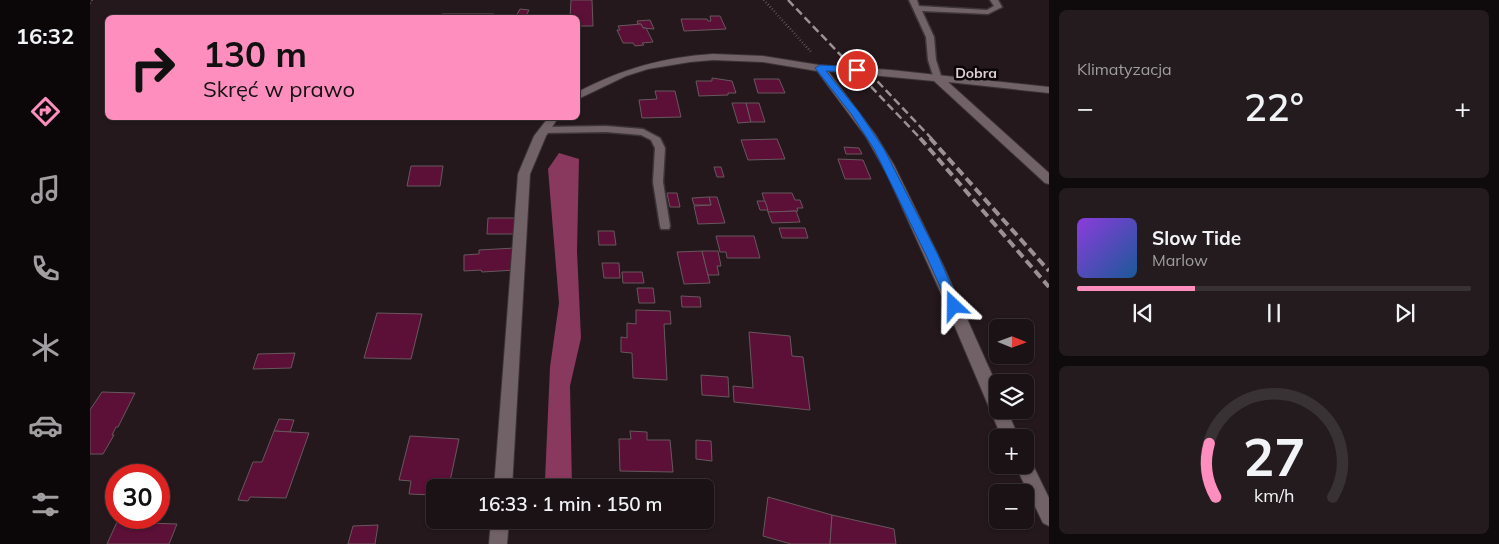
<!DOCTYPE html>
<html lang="pl">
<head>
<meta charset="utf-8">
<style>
	body { margin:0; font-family:Mulish,sans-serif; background:#241b1e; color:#f1f3f6; height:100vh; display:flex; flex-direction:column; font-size:19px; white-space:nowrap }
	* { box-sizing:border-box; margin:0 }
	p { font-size:16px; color:#a09ea0 }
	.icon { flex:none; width:28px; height:28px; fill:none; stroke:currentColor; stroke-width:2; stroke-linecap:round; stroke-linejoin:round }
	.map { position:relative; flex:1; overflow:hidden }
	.panel { display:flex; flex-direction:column; gap:10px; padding:10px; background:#0f0a0c; width:450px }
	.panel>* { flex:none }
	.top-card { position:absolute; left:15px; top:15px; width:475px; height:105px; border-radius:8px; box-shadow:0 1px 4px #0004,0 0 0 1px #393234; background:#fe8ebd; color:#111; overflow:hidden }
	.needle { width:32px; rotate:91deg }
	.buttons { position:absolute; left:899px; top:319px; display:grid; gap:10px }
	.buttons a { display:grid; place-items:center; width:45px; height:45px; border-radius:8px; background:#1b1215; box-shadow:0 1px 4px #0004,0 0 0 1px #393234; font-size:25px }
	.speed { position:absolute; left:15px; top:464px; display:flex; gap:10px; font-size:25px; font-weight:700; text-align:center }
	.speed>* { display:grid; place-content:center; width:65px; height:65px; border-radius:50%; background:#1b1215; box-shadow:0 1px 4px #0004,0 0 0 1px #393234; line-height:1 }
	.speed .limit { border:8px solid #d22; background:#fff; color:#111 }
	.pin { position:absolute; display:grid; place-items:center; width:42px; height:42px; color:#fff; margin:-21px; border:2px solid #fff; border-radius:50%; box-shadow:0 1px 5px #0007 }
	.me { position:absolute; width:55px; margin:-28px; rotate:337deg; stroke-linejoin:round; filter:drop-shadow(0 0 4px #0008) }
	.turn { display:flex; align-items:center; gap:18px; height:105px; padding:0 15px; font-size:22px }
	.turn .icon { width:65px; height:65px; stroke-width:2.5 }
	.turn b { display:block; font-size:35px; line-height:42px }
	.big { font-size:38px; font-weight:600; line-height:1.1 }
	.panel .card { flex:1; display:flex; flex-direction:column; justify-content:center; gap:8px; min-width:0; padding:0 18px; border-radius:8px; background:#241b1e }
	.panel .dial { align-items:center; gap:0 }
	.dial svg { height:130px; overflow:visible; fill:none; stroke:#393234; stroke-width:7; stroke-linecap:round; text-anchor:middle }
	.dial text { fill:#f1f3f6; stroke:none }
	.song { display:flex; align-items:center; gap:15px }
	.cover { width:60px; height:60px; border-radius:8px; background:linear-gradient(135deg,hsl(270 70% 55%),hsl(210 70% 35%)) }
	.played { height:5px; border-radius:2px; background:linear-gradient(90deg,#fe8ebd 30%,#393234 30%) }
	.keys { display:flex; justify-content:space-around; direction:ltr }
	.heat { display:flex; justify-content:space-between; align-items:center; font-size:28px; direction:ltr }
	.trip { position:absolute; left:336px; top:479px; width:288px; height:50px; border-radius:8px; background:#1b1215; box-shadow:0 1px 4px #0004,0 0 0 1px #393234; font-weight:600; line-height:50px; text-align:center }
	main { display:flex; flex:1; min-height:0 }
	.dock { display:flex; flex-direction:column; width:90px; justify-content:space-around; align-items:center; background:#0b0708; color:#a09ea0 }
	.dock .icon { width:35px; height:35px }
	.dock .on { color:#fe8ebd }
	.dock b { font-size:22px; color:#f1f3f6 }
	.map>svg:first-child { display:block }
	.water { fill:#88395d }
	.building { fill:#5c0f37; stroke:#67585d }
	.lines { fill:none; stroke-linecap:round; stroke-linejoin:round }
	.service-casing { stroke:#3d3437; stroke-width:3 }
	.minor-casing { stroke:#3d3437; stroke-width:2 }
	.path { stroke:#897f82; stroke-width:2.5; stroke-dasharray:0.5 2.5; stroke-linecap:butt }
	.service { fill:#716267; fill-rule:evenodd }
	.minor { fill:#716267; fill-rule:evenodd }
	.rail-far1 { stroke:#9b9194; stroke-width:2.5; stroke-dasharray:8 4; stroke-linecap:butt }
	.rail { stroke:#9b9194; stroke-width:4; stroke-dasharray:9 4.5; stroke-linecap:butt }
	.route { fill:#1a73e8; stroke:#114b97 }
	.labels { text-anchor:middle; stroke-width:5; stroke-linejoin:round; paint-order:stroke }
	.far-quarter-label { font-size:14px; font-weight:bold; fill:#dfced4; stroke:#0a0507 }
</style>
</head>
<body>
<main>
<nav class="dock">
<b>16:32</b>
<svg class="icon on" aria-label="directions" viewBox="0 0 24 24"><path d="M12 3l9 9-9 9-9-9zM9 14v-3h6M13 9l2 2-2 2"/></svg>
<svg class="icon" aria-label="music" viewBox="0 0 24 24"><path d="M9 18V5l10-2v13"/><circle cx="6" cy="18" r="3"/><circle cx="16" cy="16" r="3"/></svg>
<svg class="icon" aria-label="phone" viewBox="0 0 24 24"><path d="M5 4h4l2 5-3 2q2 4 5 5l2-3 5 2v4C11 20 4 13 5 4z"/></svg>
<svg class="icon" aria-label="climate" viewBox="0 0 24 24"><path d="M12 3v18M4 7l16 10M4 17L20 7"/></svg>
<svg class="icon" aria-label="car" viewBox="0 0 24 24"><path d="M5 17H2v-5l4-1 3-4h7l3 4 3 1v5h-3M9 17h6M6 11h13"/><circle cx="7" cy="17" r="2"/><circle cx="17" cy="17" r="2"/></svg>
<svg class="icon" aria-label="filters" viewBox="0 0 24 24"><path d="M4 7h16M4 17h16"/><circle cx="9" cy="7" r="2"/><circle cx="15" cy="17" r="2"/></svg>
</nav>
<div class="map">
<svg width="959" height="544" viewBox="0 0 959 544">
	<rect width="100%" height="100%" fill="#24181c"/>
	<polygon class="water" points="469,153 489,159 487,251 491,338 480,386 482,488 461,487 455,480 460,367 469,303 458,169"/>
	<g class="building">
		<polygon points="481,0 502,0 503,26 488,26 488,18 480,18"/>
		<polygon points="430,9 439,10 435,18 425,18"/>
		<polygon points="352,14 404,14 404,18 351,18"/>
		<polygon points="620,16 630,16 636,29 594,31 591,19 617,19 618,21 621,21"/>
		<polygon points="560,20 564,29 553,28 551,24 548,24 547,21"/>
		<polygon points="551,24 553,28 556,28 563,42 552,43 554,45 545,46 543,43 533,43 527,30 530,30 528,26"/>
		<polygon points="622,78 642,81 646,93 638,93 638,95 609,96 606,81 622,81"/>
		<polygon points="664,79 689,79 695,93 668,93"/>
		<polygon points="565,91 585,91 591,117 552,118 549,100 567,99"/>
		<polygon points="642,103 656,103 661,122 648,123"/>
		<polygon points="656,103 669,103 675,122 661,122"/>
		<polygon points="687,139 695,159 658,160 651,140"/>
		<polygon points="754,147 769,148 772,154 756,154"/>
		<polygon points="748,159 773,160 781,179 755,179"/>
		<polygon points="321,166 353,166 350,186 317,186"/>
		<polygon points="624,167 631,167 634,177 627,177"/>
		<polygon points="577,193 587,193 590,207 580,207"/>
		<polygon points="672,193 702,193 705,200 710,200 713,208 707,208 708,211 678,212"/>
		<polygon points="619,197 627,197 635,223 608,224 604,206 621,205"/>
		<polygon points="619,197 621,205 604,205 602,198"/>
		<polygon points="667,201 675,201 678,210 670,210"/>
		<polygon points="706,211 710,222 682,223 678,212"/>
		<polygon points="398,218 425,218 424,234 397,234"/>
		<polygon points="689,228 715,228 718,238 692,238"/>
		<polygon points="508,231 524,231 526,245 509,245"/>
		<polygon points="626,236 664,236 670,258 637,258 636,252 630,252"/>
		<polygon points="425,248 426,270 392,272 391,270 374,271 374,255 389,254 389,250"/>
		<polygon points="612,251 620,283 594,284 587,252"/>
		<polygon points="612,251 628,251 631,266 627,266 629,275 618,275"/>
		<polygon points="512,263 529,263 530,278 514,278"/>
		<polygon points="532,272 552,272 554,283 533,283"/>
		<polygon points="547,288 563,288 565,303 549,303"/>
		<polygon points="591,296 610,297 611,307 592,307"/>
		<polygon points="546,310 580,311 581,324 574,324 577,380 543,378 542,353 531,352 531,337 537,338 537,323 546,324"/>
		<polygon points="287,313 332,314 321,359 274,358"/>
		<polygon points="659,332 700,336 702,356 713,357 720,410 644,402 643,386 663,388"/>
		<polygon points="205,353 201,368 163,369 168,354"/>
		<polygon points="611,375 638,377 639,397 612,395"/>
		<polygon points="12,392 45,393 28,427 26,427 22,435 24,435 13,454 0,454 0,410"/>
		<polygon points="189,419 204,420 200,432 184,431"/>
		<polygon points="184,431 219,433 196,498 160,497 158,501 148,500 163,462 172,462"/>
		<polygon points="540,431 557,432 557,440 580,440 583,472 530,471 529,439 541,439"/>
		<polygon points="320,436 369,439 360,481 351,480 350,488 345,488 345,495 319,494 321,481 309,480"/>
		<polygon points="606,440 621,441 622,461 606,459"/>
		<polygon points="678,497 742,515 740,544 701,544 673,536"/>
		<polygon points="742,515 804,529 806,544 740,544"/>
		<polygon points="27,522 87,524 79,544 17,544"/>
		<polygon points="288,525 285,544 258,544 263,526"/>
	</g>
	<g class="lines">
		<defs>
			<g id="service">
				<polygon points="819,0 827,0 829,6 897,10 904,6 900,0 908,0 912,7 898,14 832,11 844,37 846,60 852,79 848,82 844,79 838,60 836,37"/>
				<polygon points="516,126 553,129 570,138 575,148 573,182 580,226 579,229 571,229 570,226 563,182 565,148 561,140 551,135 516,132 454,133 449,130 454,127"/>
			</g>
			<g id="minor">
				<path d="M623,54L673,56L729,65L801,70L959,87V93L858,82L959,173V184L955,183L844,81L738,71L785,134L804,165L853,265L908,388V410H917L929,438H912L849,289L797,174L776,137L727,71L673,62L623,60L600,62L558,69L536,76L488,99V92C531,69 574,57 623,54Z"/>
				<polygon points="458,118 468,118 456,136 440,174 422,488 404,488 428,174 444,136"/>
				<polygon points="935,457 940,459 959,498 959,526 953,523 925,465 935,465"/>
				<polygon points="401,520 419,520 417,544 399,544"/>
			</g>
		</defs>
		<use href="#service" class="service-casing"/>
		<use href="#minor" class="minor-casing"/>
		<g class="path">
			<polyline points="674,0 722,53"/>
			<polyline points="0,3 2,0"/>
		</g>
		<use href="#service" class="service"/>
		<use href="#minor" class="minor"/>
		<g class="rail-far1">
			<polyline points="698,0 831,139"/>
			<polyline points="771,64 842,139"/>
		</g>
		<g class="rail">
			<polyline points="830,138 959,287"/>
			<polyline points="840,138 959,271"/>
		</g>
	</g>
	<polygon class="route" points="730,65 767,67 771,70 767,72 736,71 769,112 794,149 848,255 870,306 868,309 860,309 836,255 784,149 762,115 725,68"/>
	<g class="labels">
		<g class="far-quarter-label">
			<text x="886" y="78">Dobra</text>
		</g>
	</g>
</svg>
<div class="buttons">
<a><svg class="needle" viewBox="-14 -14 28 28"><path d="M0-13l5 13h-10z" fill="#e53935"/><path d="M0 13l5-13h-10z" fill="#a09ea0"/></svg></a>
<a><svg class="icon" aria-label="layers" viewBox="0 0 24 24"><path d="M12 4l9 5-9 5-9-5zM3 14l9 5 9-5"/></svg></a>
<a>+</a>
<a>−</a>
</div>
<div class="speed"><div class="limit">30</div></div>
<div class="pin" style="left:767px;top:70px;background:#d93025"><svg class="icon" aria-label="arrive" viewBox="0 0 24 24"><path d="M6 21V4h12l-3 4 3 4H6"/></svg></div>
<svg class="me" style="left:864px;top:306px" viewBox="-20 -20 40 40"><path d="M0-17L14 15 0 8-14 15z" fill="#1a73e8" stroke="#fff" stroke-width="4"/></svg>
<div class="trip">16:33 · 1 min · 150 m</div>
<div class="top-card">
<div class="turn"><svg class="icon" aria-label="right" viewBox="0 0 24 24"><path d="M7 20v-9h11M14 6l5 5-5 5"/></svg><div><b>130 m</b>Skręć w prawo</div></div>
</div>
</div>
<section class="panel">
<div class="card"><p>Klimatyzacja</p>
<div class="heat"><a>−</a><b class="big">22°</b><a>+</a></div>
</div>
<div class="card">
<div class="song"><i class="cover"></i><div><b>Slow Tide</b><p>Marlow</p></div></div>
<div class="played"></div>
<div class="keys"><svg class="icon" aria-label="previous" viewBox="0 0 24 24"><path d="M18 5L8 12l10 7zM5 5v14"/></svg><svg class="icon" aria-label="pause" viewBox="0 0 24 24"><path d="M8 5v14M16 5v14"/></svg><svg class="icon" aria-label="next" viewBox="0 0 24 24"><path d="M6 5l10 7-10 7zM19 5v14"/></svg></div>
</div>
<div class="card dial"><svg viewBox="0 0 100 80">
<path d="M14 69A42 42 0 1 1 86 69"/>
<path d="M14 69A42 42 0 0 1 10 36" stroke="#fe8ebd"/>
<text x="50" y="56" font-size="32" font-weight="700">27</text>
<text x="50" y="72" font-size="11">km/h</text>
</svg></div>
</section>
</main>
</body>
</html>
